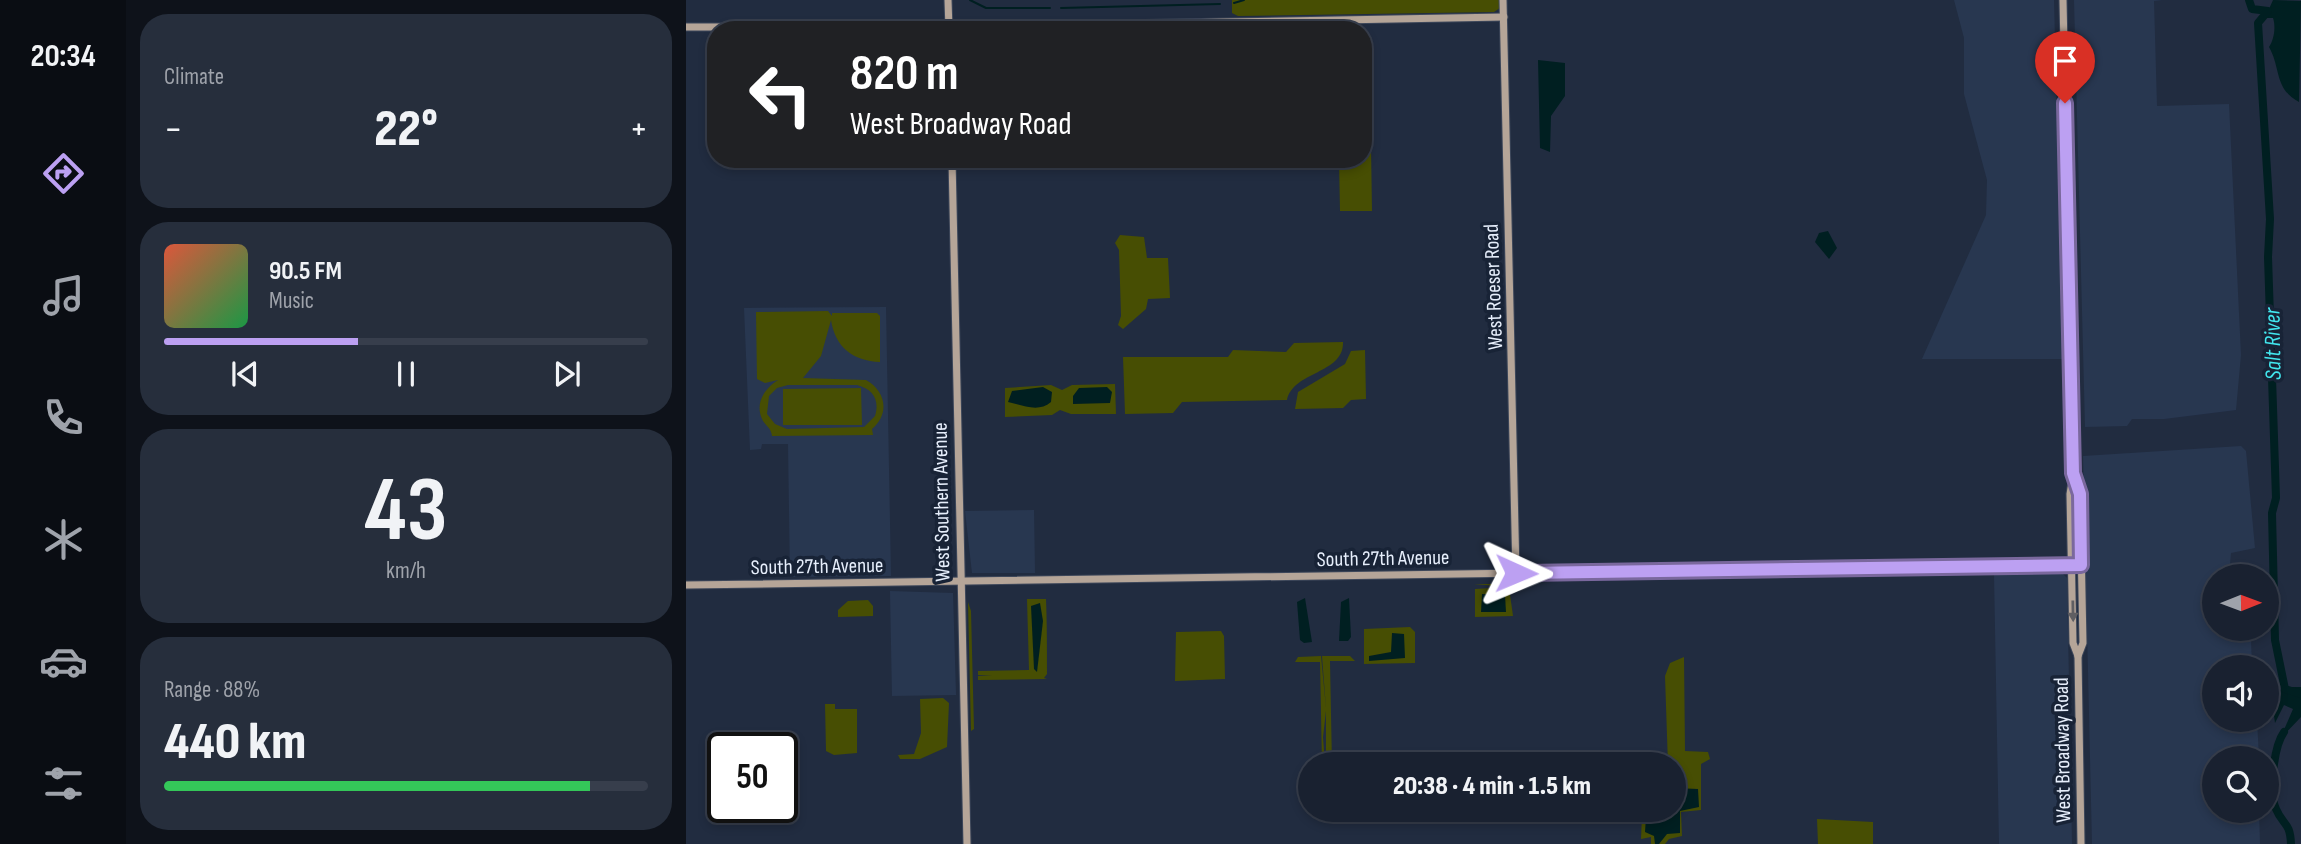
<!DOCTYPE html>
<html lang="en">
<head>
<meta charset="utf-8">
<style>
	body { margin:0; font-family:"Sofia Sans Condensed",sans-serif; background:#262e3c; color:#f1f3f6; height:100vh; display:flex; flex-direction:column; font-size:26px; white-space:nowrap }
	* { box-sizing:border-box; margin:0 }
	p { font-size:23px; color:#9fa3ab }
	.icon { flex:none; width:38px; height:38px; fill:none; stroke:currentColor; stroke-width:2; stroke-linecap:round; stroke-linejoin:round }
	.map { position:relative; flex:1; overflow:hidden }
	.sheet { display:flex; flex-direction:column; gap:14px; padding:14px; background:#0e121a; width:560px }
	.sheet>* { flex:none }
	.guide { position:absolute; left:21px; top:21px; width:665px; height:147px; border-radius:28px; box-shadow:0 4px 10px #0003,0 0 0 2px #373e4c; background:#202124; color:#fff; overflow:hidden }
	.needle { width:46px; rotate:89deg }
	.controls { position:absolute; left:1516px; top:564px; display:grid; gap:14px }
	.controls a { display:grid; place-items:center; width:77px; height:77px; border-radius:50%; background:#192130; box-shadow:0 4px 10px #0003,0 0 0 2px #373e4c; font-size:35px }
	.speed { position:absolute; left:21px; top:732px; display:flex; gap:14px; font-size:35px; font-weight:700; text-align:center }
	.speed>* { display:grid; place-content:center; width:91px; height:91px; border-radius:50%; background:#192130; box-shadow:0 4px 10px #0003,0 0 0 2px #373e4c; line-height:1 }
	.speed .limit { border:4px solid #111; border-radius:10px; background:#fff; color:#111 }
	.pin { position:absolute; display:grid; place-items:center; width:60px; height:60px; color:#fff; margin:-72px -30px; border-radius:50% 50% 50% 0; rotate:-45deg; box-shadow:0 0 7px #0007 }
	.pin .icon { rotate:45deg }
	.me { position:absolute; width:77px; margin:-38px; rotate:91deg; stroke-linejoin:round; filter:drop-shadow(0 0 5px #0008) }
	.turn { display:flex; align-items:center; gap:24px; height:147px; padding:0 28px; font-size:32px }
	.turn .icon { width:91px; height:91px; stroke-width:2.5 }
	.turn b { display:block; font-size:49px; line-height:60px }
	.big { font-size:52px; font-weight:800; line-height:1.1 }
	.sheet .tile { flex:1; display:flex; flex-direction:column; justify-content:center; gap:10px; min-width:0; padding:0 24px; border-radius:28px; background:#262e3c }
	.sheet .dial { align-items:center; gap:0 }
	.dial b { font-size:91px; line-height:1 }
	.song { display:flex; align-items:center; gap:21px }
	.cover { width:84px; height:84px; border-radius:10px; background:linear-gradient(135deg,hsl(10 70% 55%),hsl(140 70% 35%)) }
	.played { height:7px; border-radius:4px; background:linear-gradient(90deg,#bca0f2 40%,#373e4c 40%) }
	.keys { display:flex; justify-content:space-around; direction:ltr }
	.heat { display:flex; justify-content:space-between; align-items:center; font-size:38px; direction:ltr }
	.charge { height:10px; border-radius:5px; background:linear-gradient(90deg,#34c759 88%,#373e4c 0) }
	.trip { position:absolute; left:612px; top:752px; width:388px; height:70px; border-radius:35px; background:#192130; box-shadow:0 4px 10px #0003,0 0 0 2px #373e4c; font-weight:800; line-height:70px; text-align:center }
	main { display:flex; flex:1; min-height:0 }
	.dock { display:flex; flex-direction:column; width:126px; justify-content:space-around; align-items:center; background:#0a0d13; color:#9fa3ab }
	.dock .icon { width:49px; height:49px }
	.dock .on { color:#bca0f2 }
	.dock b { font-size:32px; color:#f1f3f6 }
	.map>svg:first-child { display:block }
	.built { fill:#283750 }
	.green { fill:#474e03; fill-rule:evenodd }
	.water { fill:#001f21 }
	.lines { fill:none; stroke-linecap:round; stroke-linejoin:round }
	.stream { stroke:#001f21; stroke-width:2 }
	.river { stroke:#001f21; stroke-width:8 }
	.secondary-casing { stroke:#3d475a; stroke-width:9 }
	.secondary { stroke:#b5a598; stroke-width:7 }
	.oneway { fill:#5f5e62 }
	.route-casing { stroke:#7a689d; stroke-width:18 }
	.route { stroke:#bca0f2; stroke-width:12 }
	.labels { text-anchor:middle; stroke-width:7; stroke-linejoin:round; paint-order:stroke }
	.street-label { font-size:21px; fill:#e6eefb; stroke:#182336 }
	.water-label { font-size:23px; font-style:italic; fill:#42e7ef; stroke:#182336 }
</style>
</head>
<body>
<main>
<nav class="dock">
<b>20:34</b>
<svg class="icon on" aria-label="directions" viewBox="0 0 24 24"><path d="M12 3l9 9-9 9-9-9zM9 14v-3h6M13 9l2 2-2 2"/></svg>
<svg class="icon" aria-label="music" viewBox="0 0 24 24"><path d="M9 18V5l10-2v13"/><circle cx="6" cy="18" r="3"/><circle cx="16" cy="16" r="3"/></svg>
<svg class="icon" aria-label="phone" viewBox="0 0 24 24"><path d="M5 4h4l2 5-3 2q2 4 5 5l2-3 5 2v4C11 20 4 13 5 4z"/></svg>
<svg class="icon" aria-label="climate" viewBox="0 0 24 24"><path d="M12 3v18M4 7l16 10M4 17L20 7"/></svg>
<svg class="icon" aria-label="car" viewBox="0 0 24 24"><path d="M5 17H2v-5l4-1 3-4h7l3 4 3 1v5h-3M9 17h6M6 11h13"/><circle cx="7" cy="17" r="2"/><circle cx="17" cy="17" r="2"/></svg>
<svg class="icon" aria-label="filters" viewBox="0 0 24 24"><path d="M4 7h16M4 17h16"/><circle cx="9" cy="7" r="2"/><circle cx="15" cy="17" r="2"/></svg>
</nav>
<section class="sheet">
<div class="tile"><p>Climate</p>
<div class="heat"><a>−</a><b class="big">22°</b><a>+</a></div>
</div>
<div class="tile">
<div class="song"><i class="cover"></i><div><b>90.5 FM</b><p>Music</p></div></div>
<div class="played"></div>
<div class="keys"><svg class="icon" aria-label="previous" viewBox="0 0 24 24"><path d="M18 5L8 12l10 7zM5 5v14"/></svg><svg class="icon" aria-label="pause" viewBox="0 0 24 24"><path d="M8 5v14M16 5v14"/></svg><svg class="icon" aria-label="next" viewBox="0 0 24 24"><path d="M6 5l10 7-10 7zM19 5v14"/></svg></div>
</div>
<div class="tile dial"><b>43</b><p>km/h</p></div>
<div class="tile"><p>Range · 88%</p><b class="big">440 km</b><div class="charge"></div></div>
</section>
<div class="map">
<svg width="1615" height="844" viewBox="0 0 1615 844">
	<rect width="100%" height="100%" fill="#212c40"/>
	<g class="built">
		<polygon points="1268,0 1368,0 1377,359 1236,359 1300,215 1301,180 1278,94 1278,38"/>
		<polygon points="1388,0 1476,0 1468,1 1471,106 1543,104 1555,355 1550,410 1478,419 1446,419 1441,426 1399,427"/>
		<polygon points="200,307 205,576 104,577 102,444 76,444 75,449 64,450 58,308"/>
		<polygon points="1555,446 1560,451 1569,548 1545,553 1544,564 1558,576 1528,576 1528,628 1560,628 1565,639 1566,667 1528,667 1528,719 1571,719 1573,758 1528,758 1528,810 1573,810 1574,844 1406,844 1397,456"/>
		<polygon points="348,510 349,573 286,573 279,511"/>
		<polygon points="1375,572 1381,578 1386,844 1313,844 1308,573"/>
		<polygon points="204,591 267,593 270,695 206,696"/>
	</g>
	<g class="green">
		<polygon points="546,0 814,0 814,8 808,12 552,16 546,13"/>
		<polygon points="685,146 686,211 654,211 653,160 677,159 677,147"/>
		<polygon points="434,235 458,237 461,258 482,258 484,298 462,299 460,309 437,329 432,325 435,316 433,250 429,243"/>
		<path d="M142,311L146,316V313H191L194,316V362C167,361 149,347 145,320L135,356L117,378L180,380C200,391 204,414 186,429L187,435L86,436C85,428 81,427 77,421C68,404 78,389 92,380L79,383L71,379L70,312ZM171,385C187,389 194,400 189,416L178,427L101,429L89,424L81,414L83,396L91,388L102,385Z"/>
		<path d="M657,342C658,374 607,371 601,400L496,402L487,413L439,414L437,357H542L547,350L600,352L608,343Z"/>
		<polygon points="679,350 680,399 665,400 657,408 609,409 612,392 659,364 665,351"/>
		<polygon points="429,384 430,414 385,414 374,410 366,415 319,417 319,388 365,385 376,390 386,385"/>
		<polygon points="175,388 176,425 97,425 97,389"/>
		<polygon points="788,584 820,584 823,587 827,616 789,617 789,589 822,587"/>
		<path d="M341,599H360C361,625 361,647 361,674L358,678L361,679L292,680V676L306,675H292V671L343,670Z"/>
		<polygon points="182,600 187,606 187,616 152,617 152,610 162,601"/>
		<polygon points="282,602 285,611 288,729 285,731"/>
		<polygon points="724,627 729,632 729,663 678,664 678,629"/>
		<polygon points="535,631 538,636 539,679 489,681 490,632"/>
		<polygon points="635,656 640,708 636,656 664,656 669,661 644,661 646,765 640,765 640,711 637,737 639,765 636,765 634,662 609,662 612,657"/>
		<polygon points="998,657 999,751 1022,752 1024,759 1015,764 1015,810 995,812 996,836 983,839 979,844 965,844 965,837 955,839 956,814 989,810 989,765 982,765 979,676 984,663"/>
		<polygon points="257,698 263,703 261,747 234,759 214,759 212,755 228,754 235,733 234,699"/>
		<polygon points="139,704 149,704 149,709 171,709 171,753 148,755 140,751"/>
		<polygon points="1131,819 1187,822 1187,844 1132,844"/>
	</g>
	<g class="water">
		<path d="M1587,0L1615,1L1613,102C1588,89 1595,68 1583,47C1588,40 1590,27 1587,18H1579Z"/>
		<polygon points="852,60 879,63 879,96 865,116 864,152 854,148"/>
		<polygon points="1142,231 1151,248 1143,259 1129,242 1133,233"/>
		<path d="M357,387L366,392L365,402C352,413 337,405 322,402L326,391Z"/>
		<polygon points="421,387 426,392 424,403 387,404 387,396 393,388"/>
		<polygon points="796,594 819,595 820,612 795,612"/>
		<polygon points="619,598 626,642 618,643 614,640 611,602"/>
		<polygon points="663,598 665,637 662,641 653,641 655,602"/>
		<polygon points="354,603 357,621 351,672 348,669 345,606"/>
		<polygon points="706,633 718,634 719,658 683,661 683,656 705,652"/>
		<polygon points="1603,687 1615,687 1615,717 1594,739 1607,709 1598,705 1589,723 1584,688 1598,690"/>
		<polygon points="989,788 1012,789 1013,807 994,811 994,833 981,834 973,844 969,844 968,836 959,832 960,817 986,816"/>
	</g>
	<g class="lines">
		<g class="stream">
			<polyline points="284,0 300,8 364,8"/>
			<polyline points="548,3 558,0"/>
			<polyline points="375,8 534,4"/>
		</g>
		<g class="river">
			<polyline points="1563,0 1566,9 1582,11 1572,23 1584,219 1582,257 1590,498 1586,513 1589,640 1599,689 1615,694"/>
			<path d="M1598,732C1588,746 1582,793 1590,809C1597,826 1604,821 1605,844"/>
		</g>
		<defs>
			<g id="secondary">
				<polyline points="262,0 263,29"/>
				<polyline points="817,0 830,574"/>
				<polyline points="1377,0 1387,476 1384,494 1387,643 1392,656 1395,844"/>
				<polyline points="0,27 263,27 818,17"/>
				<polyline points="266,159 281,844"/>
				<polyline points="1388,477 1394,494 1397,643 1392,656"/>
				<polyline points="0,585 1395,565"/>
			</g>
		</defs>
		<use href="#secondary" class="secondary-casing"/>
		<use href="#secondary" class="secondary"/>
	</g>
	<defs><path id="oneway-solid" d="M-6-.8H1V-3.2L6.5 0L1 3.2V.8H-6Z" transform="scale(1.75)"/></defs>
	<use class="oneway" href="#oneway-solid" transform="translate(1387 611) rotate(89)"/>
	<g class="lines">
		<defs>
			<polyline id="route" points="830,573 1395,565 1394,494 1387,473 1379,103"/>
		</defs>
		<use href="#route" class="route-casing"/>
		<use href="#route" class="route"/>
	</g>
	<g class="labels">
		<g class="street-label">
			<text transform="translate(807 287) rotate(-92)" y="7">West Roeser Road</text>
			<text transform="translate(255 502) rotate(-91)" y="7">West Southern Avenue</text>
			<text transform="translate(697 558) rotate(-1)" y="7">South 27th Avenue</text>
			<text transform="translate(131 566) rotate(-1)" y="7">South 27th Avenue</text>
			<text transform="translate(1376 750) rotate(-91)" y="7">West Broadway Road</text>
		</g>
		<g class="water-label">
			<text transform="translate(1586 344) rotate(-91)" y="8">Salt River</text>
		</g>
	</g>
</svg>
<div class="controls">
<a><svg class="needle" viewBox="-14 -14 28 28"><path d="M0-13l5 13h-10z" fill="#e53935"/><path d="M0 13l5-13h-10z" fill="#9fa3ab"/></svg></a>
<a><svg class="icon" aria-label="sound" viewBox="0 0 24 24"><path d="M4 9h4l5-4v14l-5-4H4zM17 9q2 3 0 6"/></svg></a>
<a><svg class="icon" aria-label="search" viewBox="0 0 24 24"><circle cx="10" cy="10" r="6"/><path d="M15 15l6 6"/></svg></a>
</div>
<div class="speed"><div class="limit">50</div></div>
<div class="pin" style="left:1379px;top:103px;background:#d93025"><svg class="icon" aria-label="arrive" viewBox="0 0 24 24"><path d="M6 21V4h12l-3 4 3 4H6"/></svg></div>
<svg class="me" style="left:830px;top:573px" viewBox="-20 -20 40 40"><path d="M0-17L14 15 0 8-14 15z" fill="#bca0f2" stroke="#fff" stroke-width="4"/></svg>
<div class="trip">20:38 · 4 min · 1.5 km</div>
<div class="guide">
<div class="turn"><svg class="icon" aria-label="left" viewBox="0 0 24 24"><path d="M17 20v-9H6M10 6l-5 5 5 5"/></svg><div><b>820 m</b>West Broadway Road</div></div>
</div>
</div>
</main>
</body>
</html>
